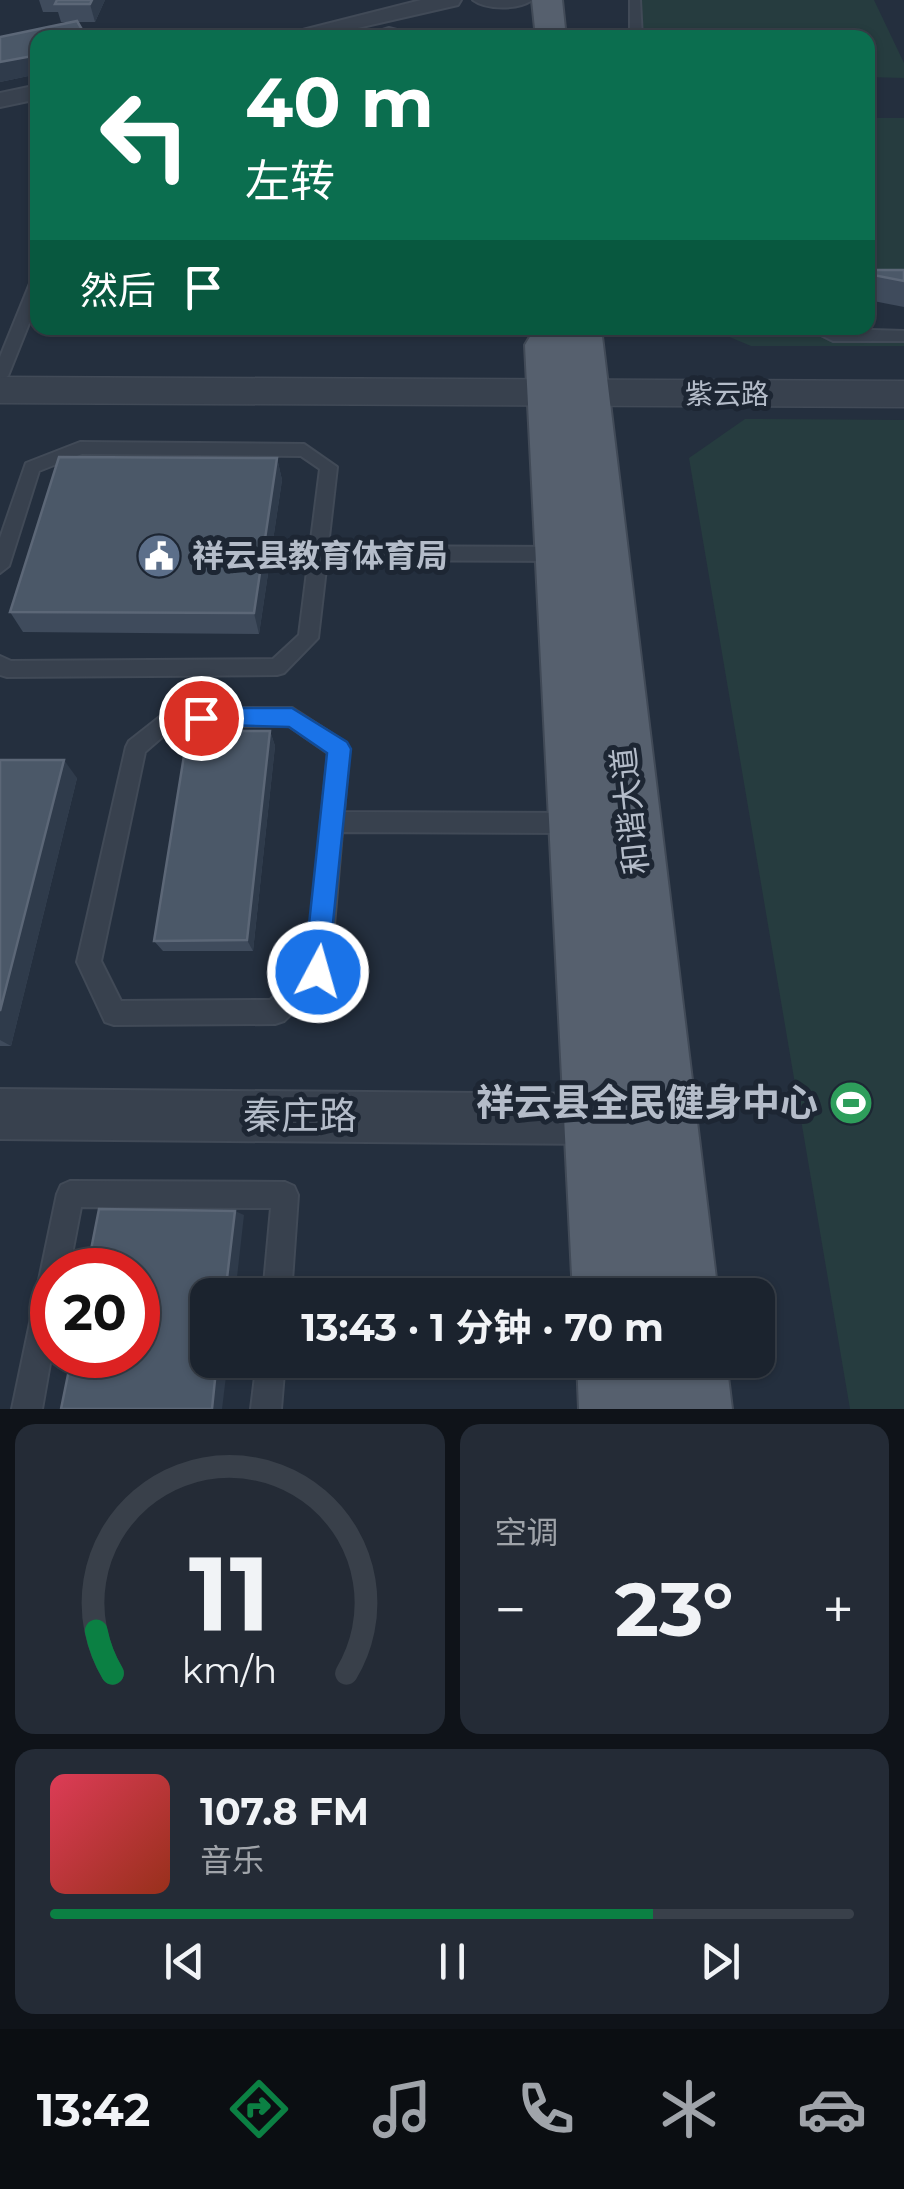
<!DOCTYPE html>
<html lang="zh">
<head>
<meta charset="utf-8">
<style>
	body { margin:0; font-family:Montserrat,"Noto Sans SC",sans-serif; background:#242b36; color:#f1f3f6; height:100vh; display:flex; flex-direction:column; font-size:38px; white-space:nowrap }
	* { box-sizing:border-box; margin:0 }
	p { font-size:32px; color:#a0a4aa }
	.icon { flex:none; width:55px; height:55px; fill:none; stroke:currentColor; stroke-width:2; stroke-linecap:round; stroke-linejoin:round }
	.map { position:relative; height:1409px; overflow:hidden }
	.side { display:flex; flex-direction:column; gap:15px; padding:15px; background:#0f1319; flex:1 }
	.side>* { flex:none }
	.banner { position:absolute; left:30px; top:30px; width:845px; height:305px; border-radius:20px; box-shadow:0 2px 8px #0004,0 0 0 2px #39404a; background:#0b6e4f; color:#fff; overflow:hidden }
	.speed { position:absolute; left:30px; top:1248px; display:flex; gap:20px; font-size:50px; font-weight:700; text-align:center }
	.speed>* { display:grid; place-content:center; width:130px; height:130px; border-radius:50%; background:#1b232e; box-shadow:0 2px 8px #0004,0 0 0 2px #39404a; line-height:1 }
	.speed .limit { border:15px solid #d22; background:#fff; color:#111 }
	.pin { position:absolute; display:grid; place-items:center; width:85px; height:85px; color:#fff; margin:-42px; border:5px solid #fff; border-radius:50%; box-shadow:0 2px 10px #0007 }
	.me { position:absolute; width:110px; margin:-55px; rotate:6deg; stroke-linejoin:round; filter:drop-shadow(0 0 8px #0008) }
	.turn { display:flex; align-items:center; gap:35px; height:210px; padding:0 50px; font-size:45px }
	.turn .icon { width:130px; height:130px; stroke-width:2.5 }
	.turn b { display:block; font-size:70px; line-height:85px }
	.then { display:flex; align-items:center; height:95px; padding:0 50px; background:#0003; gap:20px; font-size:38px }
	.big { font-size:75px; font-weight:700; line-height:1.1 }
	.side .widget { flex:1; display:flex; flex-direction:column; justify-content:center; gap:15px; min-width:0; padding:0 35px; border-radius:20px; background:#242b36 }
	.side .dial { align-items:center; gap:0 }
	.dial svg { height:260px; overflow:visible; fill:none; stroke:#39404a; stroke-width:7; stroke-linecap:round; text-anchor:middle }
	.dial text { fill:#f1f3f6; stroke:none }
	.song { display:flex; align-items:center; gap:30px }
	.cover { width:120px; height:120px; border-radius:15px; background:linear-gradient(135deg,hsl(350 70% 55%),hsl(10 70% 35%)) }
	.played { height:10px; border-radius:5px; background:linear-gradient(90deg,#0b8043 75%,#39404a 75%) }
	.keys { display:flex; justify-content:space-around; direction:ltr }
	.heat { display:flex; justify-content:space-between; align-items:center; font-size:55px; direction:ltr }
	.side .tiles { flex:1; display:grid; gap:15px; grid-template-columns:1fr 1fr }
	.widget:last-child { grid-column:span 2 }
	.trip { position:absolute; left:190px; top:1278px; width:585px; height:100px; border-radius:20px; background:#1b232e; box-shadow:0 2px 8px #0004,0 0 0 2px #39404a; font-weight:700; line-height:100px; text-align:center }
	.tab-bar { display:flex; height:160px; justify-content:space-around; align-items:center; background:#0b0e12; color:#a0a4aa }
	.tab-bar .icon { width:70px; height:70px }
	.tab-bar .active { color:#0b8043 }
	.tab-bar b { font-size:45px; color:#f1f3f6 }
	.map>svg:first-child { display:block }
	.green { fill:#263c3f }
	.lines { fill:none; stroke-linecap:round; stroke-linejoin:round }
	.service-casing { stroke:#414a57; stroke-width:4 }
	.minor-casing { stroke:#414a57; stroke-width:4 }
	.tertiary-casing { stroke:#414a57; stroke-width:3 }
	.primary-casing { stroke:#414a57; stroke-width:4 }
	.service { fill:#38414e; fill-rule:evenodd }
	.minor { fill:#38414e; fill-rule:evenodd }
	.tertiary { fill:#38414e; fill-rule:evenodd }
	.primary { fill:#56606e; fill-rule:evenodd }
	.wall { fill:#3f4b5c }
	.shaded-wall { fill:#2f3b4b }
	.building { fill:#4b5868; stroke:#5c6777; stroke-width:2.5 }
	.route { fill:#1a73e8; stroke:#114b97; stroke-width:2.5 }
	.labels { text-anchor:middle; stroke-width:10; stroke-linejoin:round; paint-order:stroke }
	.far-street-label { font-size:28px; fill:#b4bcc9; stroke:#1d2633 }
	.poi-label { font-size:32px; font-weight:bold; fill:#b4bcc9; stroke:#1d2633; text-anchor:start }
	.street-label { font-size:32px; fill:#b4bcc9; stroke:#1d2633 }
	.near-poi-label { font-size:38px; font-weight:bold; fill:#b4bcc9; stroke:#1d2633; text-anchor:end }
	.near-street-label { font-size:38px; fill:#b4bcc9; stroke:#1d2633 }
</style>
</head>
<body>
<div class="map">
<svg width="904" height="1409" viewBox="0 0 904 1409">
	<rect width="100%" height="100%" fill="#242f3e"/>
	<g class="green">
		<polygon points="637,0 874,0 904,63 904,78 868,77 868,38 644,37"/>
		<polygon points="868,118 904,118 904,292 868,291"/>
		<polygon points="708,328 804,328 831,339 904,340 904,346 751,346"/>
		<polygon points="745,419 904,420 904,1409 850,1409 689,458"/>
	</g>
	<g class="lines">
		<defs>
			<g id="service">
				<polygon points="630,0 640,0 642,38 630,38"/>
				<polygon points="389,28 420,36 421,38 389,34 357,38"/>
				<polygon points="38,277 38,301 8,376 0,381 0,357 31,281"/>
				<polygon points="807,328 904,331 904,341 833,341"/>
				<polygon points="80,442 304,444 337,467 328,546 559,547 568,554 559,561 327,560 318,638 284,673 277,675 7,677 0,675 0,656 11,661 273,659 299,635 320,469 301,456 82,454 39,471 9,566 0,573 0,538 26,463"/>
				<path d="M171,708H292L346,743L349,749L344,812L576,813L584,816L587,823L584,830L576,833L342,832L330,972L326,980L284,1021L275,1024L114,1025L105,1022L77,962L126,747L129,741ZM175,726H289L328,753L307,966L270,1000L121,1001L101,961L145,752Z"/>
				<polygon points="70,1181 285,1182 294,1186 298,1195 291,1295 263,1295 271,1208 81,1207 69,1270 52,1270 52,1352 42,1409 12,1409 57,1194 61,1185"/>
				<polygon points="257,1360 285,1360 281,1409 251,1409"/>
			</g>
			<g id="minor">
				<polygon points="421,0 461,0 458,5 314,38 271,38"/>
				<path d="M473,0H532C519,10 486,10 473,0Z"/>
				<polygon points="38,85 38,99 0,107 0,93"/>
				<polygon points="0,1089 599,1094 617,1101 624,1119 617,1137 599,1144 0,1139"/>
			</g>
			<polygon id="tertiary" points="0,377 904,381 904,407 0,403"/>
			<g id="primary">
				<polygon points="532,0 562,0 566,38 536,38"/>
				<polygon points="560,328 601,328 718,1295 573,1295 525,345 531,335 546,331 560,335"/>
				<polygon points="577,1360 726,1360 732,1409 579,1409"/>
			</g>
		</defs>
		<use href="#service" class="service-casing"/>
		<use href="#minor" class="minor-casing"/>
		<use href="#tertiary" class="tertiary-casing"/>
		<use href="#primary" class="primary-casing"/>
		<use href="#service" class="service"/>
		<use href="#minor" class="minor"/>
		<use href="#tertiary" class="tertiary"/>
		<use href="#primary" class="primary"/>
	</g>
	<g class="wall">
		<polygon points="39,0 105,0 95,22 78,22 38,38 38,74 0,82 0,37 72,22 61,22 58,12 43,12"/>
		<polygon points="868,270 904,270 904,307 868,300"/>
		<polygon points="277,458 282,480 259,634 23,632 10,612"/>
		<polygon points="270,731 275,746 253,951 163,951 154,941"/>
		<polygon points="0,760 77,778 11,1046 0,1046"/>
	</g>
	<g class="shaded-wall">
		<polygon points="92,0 105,0 95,22 90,4"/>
		<polygon points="38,55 38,74 0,82 0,62"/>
		<polygon points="277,458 282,480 259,634 254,613"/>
		<polygon points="270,731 275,746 253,951 247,940"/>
		<polygon points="64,760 77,778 11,1046 0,1040 0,1011"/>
		<polygon points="235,1211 244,1215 235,1295 225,1295"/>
		<polygon points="217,1360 228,1360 222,1409 212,1409"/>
	</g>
	<g class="building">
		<polygon points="57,0 92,0 90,4 55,4"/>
		<polygon points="77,21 87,38 38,38 38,55 0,62 0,37"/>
		<polygon points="324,34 362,34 361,38 324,38"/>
		<polygon points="868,270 904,270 904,281 868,274"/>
		<polygon points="59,457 277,458 254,613 10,612"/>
		<polygon points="188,731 270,731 247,940 154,941"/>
		<polygon points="0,760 64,760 0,1011"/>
		<polygon points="99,1209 235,1211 225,1295 208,1295 208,1360 217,1360 212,1409 61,1409 72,1355 138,1355 138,1270 87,1270"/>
	</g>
	<polygon class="route" points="201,708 292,708 347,742 351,749 327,981 318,985 308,981 304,972 327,753 289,727 193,724 190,718"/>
	<defs>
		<symbol id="civic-disc" viewBox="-11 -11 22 22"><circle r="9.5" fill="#5c6f8a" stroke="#1d2633"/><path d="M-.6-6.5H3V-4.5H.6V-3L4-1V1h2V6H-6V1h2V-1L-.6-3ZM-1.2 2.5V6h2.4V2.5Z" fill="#fff"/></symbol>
		<symbol id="stadium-disc" viewBox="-11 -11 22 22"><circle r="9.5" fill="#2e9e5b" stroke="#1d2633"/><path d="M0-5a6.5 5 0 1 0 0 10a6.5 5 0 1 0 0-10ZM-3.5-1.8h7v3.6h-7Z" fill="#fff"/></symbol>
	</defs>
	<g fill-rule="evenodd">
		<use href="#civic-disc" x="134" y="531" width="50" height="50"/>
		<use href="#stadium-disc" x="826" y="1078" width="50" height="50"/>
	</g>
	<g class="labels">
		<g class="far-street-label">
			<text x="727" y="404">紫云路</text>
		</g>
		<g class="poi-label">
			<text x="192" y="567">祥云县教育体育局</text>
		</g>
		<g class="street-label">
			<text transform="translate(630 811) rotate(-96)" y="11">和谐大道</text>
		</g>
		<g class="near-poi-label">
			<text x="818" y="1116">祥云县全民健身中心</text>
		</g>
		<g class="near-street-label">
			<text x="300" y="1129">秦庄路</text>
		</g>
	</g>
</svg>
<div class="speed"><div class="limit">20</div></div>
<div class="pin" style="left:201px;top:718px;background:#d93025"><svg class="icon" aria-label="arrive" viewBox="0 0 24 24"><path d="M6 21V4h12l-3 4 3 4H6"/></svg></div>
<svg class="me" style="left:318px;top:972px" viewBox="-20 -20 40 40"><circle r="17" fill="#1a73e8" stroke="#fff" stroke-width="3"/><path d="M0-11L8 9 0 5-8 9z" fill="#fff"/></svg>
<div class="trip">13:43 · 1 分钟 · 70 m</div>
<div class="banner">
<div class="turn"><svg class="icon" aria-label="left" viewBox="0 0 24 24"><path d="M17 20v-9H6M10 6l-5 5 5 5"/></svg><div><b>40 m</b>左转</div></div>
<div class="then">然后<svg class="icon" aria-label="arrive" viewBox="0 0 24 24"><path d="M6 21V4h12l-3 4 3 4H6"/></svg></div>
</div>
</div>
<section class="side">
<div class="tiles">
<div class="widget dial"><svg viewBox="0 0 100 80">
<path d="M14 69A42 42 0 1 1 86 69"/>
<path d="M14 69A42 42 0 0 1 9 56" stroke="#0b8043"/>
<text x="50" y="56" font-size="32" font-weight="700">11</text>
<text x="50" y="72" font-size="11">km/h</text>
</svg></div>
<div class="widget"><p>空调</p>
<div class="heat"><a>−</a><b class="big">23°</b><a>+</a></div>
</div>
<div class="widget">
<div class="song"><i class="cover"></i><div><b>107.8 FM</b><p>音乐</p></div></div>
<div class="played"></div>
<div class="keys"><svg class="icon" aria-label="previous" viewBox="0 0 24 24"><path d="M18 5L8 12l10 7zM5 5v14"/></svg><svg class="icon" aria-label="pause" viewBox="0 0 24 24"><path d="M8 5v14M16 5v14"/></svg><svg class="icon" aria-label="next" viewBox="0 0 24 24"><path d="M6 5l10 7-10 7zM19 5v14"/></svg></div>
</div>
</div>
</section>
<nav class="tab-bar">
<b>13:42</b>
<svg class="icon active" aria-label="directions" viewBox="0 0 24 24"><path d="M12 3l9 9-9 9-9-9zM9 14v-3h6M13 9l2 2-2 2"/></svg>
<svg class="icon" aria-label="music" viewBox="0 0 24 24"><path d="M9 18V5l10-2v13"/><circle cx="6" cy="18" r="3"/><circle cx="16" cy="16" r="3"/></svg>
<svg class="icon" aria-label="phone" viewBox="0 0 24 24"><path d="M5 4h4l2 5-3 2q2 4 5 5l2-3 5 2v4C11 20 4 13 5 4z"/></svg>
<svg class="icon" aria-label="climate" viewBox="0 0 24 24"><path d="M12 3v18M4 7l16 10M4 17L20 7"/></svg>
<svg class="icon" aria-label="car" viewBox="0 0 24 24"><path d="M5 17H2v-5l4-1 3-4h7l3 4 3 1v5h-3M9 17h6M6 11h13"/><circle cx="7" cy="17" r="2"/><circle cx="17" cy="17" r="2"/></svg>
</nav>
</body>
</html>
